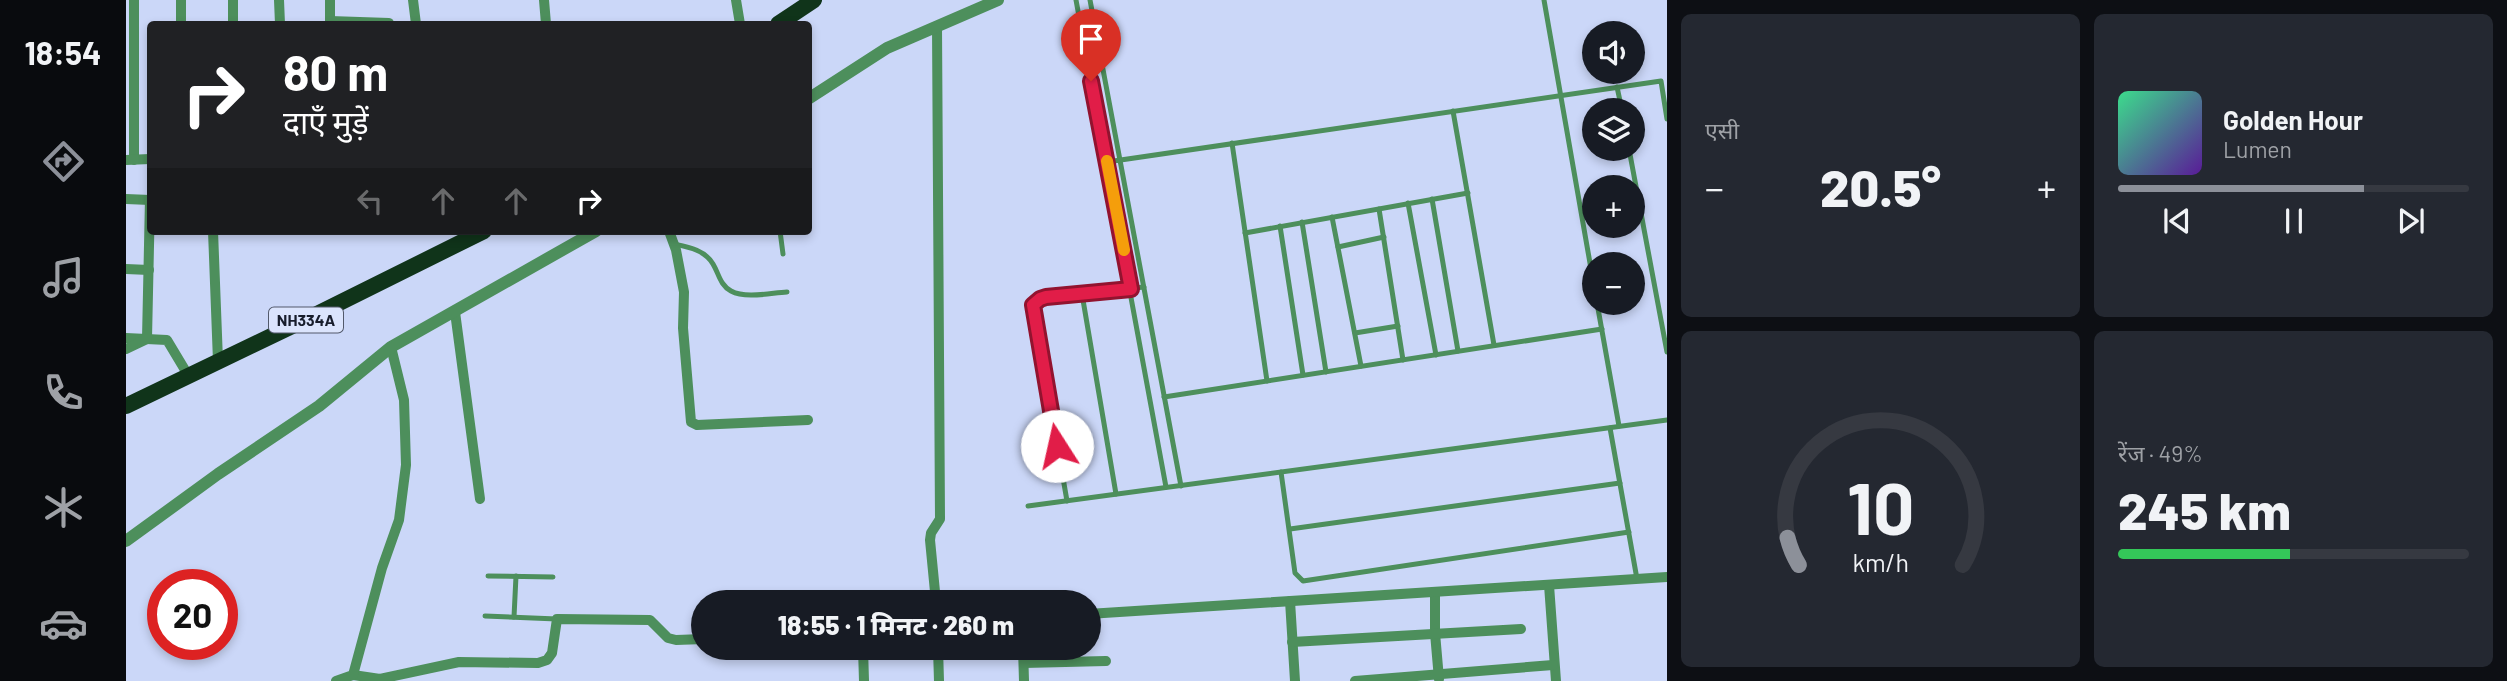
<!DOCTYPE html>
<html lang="hi">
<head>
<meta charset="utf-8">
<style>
	body { margin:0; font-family:Barlow,"Noto Sans Devanagari",sans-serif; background:#242831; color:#f1f3f6; height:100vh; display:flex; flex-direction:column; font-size:26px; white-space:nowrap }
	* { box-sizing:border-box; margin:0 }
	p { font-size:23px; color:#9ea1a6 }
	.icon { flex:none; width:38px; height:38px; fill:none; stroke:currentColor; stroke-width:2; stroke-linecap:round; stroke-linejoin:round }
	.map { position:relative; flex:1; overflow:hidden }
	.sheet { display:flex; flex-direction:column; gap:14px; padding:14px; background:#0d0f14; width:840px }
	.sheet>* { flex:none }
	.top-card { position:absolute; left:21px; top:21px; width:665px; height:214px; border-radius:7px; box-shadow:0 4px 10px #0003; background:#202124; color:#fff; overflow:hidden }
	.fabs { position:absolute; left:1456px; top:21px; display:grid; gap:14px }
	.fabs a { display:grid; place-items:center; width:63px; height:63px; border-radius:50%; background:#171b24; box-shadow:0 4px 10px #0003; font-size:35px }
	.speed { position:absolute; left:21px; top:569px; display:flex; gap:14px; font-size:35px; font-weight:700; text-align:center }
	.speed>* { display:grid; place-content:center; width:91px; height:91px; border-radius:50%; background:#171b24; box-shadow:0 4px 10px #0003; line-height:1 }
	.speed .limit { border:10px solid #d22; background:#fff; color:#111 }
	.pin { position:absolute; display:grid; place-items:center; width:60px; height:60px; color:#fff; margin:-72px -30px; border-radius:50% 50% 50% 0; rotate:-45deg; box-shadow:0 0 7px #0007 }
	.pin .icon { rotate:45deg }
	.me { position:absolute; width:77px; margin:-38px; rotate:350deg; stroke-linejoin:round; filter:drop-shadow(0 0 5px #0008) }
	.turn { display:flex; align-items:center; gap:24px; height:147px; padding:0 21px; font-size:32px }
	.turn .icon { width:91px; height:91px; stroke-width:2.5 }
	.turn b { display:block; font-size:49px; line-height:60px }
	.lanes { display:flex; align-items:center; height:66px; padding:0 21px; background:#0003; justify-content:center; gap:35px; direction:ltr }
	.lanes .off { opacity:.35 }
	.big { font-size:52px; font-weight:800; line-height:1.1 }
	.sheet .card { flex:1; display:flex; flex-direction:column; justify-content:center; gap:10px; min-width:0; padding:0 24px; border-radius:10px; background:#242831 }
	.sheet .dial { align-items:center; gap:0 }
	.dial svg { height:182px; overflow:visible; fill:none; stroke:#363941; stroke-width:7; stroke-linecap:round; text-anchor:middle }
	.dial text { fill:#f1f3f6; stroke:none }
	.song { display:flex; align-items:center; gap:21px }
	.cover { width:84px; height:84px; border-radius:10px; background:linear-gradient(135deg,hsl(150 70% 55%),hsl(270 70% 35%)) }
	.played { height:7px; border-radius:4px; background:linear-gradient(90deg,#8c9099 70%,#363941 70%) }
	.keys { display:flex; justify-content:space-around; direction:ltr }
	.heat { display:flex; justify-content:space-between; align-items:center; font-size:38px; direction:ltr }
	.charge { height:10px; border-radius:5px; background:linear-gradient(90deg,#34c759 49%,#363941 0) }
	.sheet .tiles { flex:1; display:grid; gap:14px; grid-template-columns:repeat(2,1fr) }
	.trip { position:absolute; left:565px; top:590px; width:410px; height:70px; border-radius:35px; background:#171b24; box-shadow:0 4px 10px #0003; font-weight:800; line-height:70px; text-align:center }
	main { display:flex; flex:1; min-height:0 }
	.tabs { display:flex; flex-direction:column; width:126px; justify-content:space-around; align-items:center; background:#090b0e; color:#9ea1a6 }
	.tabs .icon { width:49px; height:49px }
	.tabs .on { color:#8c9099 }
	.tabs b { font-size:32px; color:#f1f3f6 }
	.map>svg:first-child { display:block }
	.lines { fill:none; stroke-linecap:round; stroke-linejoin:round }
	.service { stroke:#4d8f5c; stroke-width:5 }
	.minor { stroke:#4d8f5c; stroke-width:10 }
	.tertiary { stroke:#4d8f5c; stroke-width:12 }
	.trunk { stroke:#10341a; stroke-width:16 }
	.route-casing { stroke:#92132f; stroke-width:18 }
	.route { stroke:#e11d48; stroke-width:12 }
	.slow { stroke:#f59e0b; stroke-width:12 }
	.labels { text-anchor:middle; stroke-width:5; stroke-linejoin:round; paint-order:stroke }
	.shield { fill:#dbe4fd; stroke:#52596b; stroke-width:2 }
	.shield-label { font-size:16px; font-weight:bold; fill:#181d2c }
</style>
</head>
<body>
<main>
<nav class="tabs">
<b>18:54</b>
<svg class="icon on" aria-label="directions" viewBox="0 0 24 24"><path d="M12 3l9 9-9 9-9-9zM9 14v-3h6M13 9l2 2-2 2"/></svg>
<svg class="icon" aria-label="music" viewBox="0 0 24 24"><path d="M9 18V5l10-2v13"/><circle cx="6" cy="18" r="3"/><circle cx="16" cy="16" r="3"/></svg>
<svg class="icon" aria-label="phone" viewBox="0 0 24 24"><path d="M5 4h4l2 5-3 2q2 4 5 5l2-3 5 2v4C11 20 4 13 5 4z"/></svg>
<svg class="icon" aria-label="climate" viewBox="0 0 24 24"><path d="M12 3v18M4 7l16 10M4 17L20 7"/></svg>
<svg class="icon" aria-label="car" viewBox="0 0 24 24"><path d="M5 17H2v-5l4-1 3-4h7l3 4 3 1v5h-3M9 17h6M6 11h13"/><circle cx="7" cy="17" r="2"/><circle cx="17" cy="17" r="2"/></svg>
</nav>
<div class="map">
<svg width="1541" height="681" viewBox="0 0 1541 681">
	<rect width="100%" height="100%" fill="#cbd7f8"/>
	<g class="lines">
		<g class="service">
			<polyline points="950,0 1040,487"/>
			<polyline points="964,0 1055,486"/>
			<polyline points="1418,0 1468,286"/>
			<polyline points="1491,87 1496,110"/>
			<polyline points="1327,111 1368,345"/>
			<polyline points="1106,143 1141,381"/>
			<polyline points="1503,149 1541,352"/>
			<polyline points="981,162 1535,81 1541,119"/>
			<polyline points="1306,199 1332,351"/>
			<polyline points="1282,203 1310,355"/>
			<polyline points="1253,209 1277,360"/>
			<polyline points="1206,217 1235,366"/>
			<polyline points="1176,222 1200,372"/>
			<polyline points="1154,226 1177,375"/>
			<polyline points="654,231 657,254"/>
			<polyline points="1119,233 1342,193"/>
			<path d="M548,244C562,247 579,250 587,264C593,274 594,285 605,291C620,299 644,293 661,292"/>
			<polyline points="1212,247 1258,237"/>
			<polyline points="956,294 990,494"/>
			<polyline points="1471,303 1493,426"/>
			<polyline points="1229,333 1272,326"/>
			<polyline points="1038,397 1476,329"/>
			<polyline points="1484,428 1511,579"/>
			<polyline points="1155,472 1169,573 1177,581 1503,532"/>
			<polyline points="941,501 907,305 914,299 921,297 1018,287"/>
			<polyline points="902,506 1541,420"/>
			<polyline points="1164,529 1494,483"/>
			<polyline points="362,576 427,577"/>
			<polyline points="359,616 431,619"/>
			<polyline points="388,617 390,576"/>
		</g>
		<g class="minor">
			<polyline points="8,0 8,160"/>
			<polyline points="55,0 55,24"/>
			<polyline points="107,0 107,24"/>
			<polyline points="153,0 154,24"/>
			<polyline points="204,0 204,24"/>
			<polyline points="287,0 290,24"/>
			<polyline points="418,0 420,24"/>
			<polyline points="610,0 614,24"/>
			<polyline points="204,21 263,23"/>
			<polyline points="0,160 24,159"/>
			<polyline points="0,199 24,200"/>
			<polyline points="87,231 92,361"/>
			<polyline points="543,231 550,250 558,292 557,328 565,422 571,425 682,420"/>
			<polyline points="0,269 23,270"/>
			<polyline points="329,312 354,499"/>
			<polyline points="0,338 41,340 62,375"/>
			<polyline points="0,349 21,339 24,199"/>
			<polyline points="1423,585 1430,681"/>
			<polyline points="1309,592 1309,633 1313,679"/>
			<polyline points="1164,601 1169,681"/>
			<polyline points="810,602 804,540 805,533 814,519 811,26"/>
			<polyline points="962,614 1541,577"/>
			<polyline points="1166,642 1395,629"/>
			<polyline points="737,648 738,681"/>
			<polyline points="812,648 813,681"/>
			<polyline points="897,648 898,681"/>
			<polyline points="898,663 980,661"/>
			<polyline points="227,675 254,679 333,662 412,663 421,660 426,653 431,619 524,620 542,638 550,640 578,639"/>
			<polyline points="210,681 227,675 256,568 273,520 280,465 278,400 265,347"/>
			<polyline points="1229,681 1427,665"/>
		</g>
		<g class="tertiary">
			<polyline points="682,99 761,48 872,0"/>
			<polyline points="0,541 92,474 193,406 265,347 470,231"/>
		</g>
		<g class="trunk">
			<polyline points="652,24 688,0"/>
			<polyline points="0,406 185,317 358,231"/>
		</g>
	</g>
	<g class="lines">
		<defs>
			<polyline id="route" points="931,446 907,305 914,299 920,297 1005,289 965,81"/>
		</defs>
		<use href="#route" class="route-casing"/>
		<use href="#route" class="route"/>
		<polyline class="slow" points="981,161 998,250"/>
	</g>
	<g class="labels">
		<rect class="shield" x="143" y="307.5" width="74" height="25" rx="5"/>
		<g class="shield-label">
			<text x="180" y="326">NH334A</text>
		</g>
	</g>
</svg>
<div class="fabs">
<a><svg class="icon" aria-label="sound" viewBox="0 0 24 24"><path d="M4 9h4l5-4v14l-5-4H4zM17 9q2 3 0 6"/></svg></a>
<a><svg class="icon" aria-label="layers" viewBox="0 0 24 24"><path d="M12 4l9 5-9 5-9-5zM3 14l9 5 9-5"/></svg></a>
<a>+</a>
<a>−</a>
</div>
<div class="speed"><div class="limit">20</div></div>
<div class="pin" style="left:965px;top:81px;background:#d93025"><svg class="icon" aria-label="arrive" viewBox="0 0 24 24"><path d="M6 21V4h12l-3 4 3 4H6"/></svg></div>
<svg class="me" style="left:931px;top:446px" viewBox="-20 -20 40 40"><circle r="19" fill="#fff"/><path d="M0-13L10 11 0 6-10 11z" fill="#e11d48"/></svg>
<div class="trip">18:55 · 1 मिनट · 260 m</div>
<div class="top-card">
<div class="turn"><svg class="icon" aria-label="right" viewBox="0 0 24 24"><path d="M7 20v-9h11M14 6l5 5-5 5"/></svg><div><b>80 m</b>दाएँ मुड़ें</div></div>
<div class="lanes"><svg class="icon off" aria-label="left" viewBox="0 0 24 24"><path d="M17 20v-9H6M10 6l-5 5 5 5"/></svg><svg class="icon off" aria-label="ahead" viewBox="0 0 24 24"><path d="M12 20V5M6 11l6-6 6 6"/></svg><svg class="icon off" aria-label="ahead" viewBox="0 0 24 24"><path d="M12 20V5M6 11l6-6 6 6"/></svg><svg class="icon" aria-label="right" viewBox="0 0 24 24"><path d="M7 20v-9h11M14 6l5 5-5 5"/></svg></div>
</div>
</div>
<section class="sheet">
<div class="tiles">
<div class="card"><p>एसी</p>
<div class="heat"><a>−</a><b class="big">20.5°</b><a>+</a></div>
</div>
<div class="card">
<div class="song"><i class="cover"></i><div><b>Golden Hour</b><p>Lumen</p></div></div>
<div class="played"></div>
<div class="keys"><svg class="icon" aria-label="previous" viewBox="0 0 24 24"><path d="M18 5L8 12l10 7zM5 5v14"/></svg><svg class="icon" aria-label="pause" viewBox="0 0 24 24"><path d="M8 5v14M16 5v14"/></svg><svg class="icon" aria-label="next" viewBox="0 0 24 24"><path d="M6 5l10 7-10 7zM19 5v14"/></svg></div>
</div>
<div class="card dial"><svg viewBox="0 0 100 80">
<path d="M14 69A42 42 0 1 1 86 69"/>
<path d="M14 69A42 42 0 0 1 9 57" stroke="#8c9099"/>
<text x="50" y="56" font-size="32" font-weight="700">10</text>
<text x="50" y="72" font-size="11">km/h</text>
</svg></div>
<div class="card"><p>रेंज · 49%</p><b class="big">245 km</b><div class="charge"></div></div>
</div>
</section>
</main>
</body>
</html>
